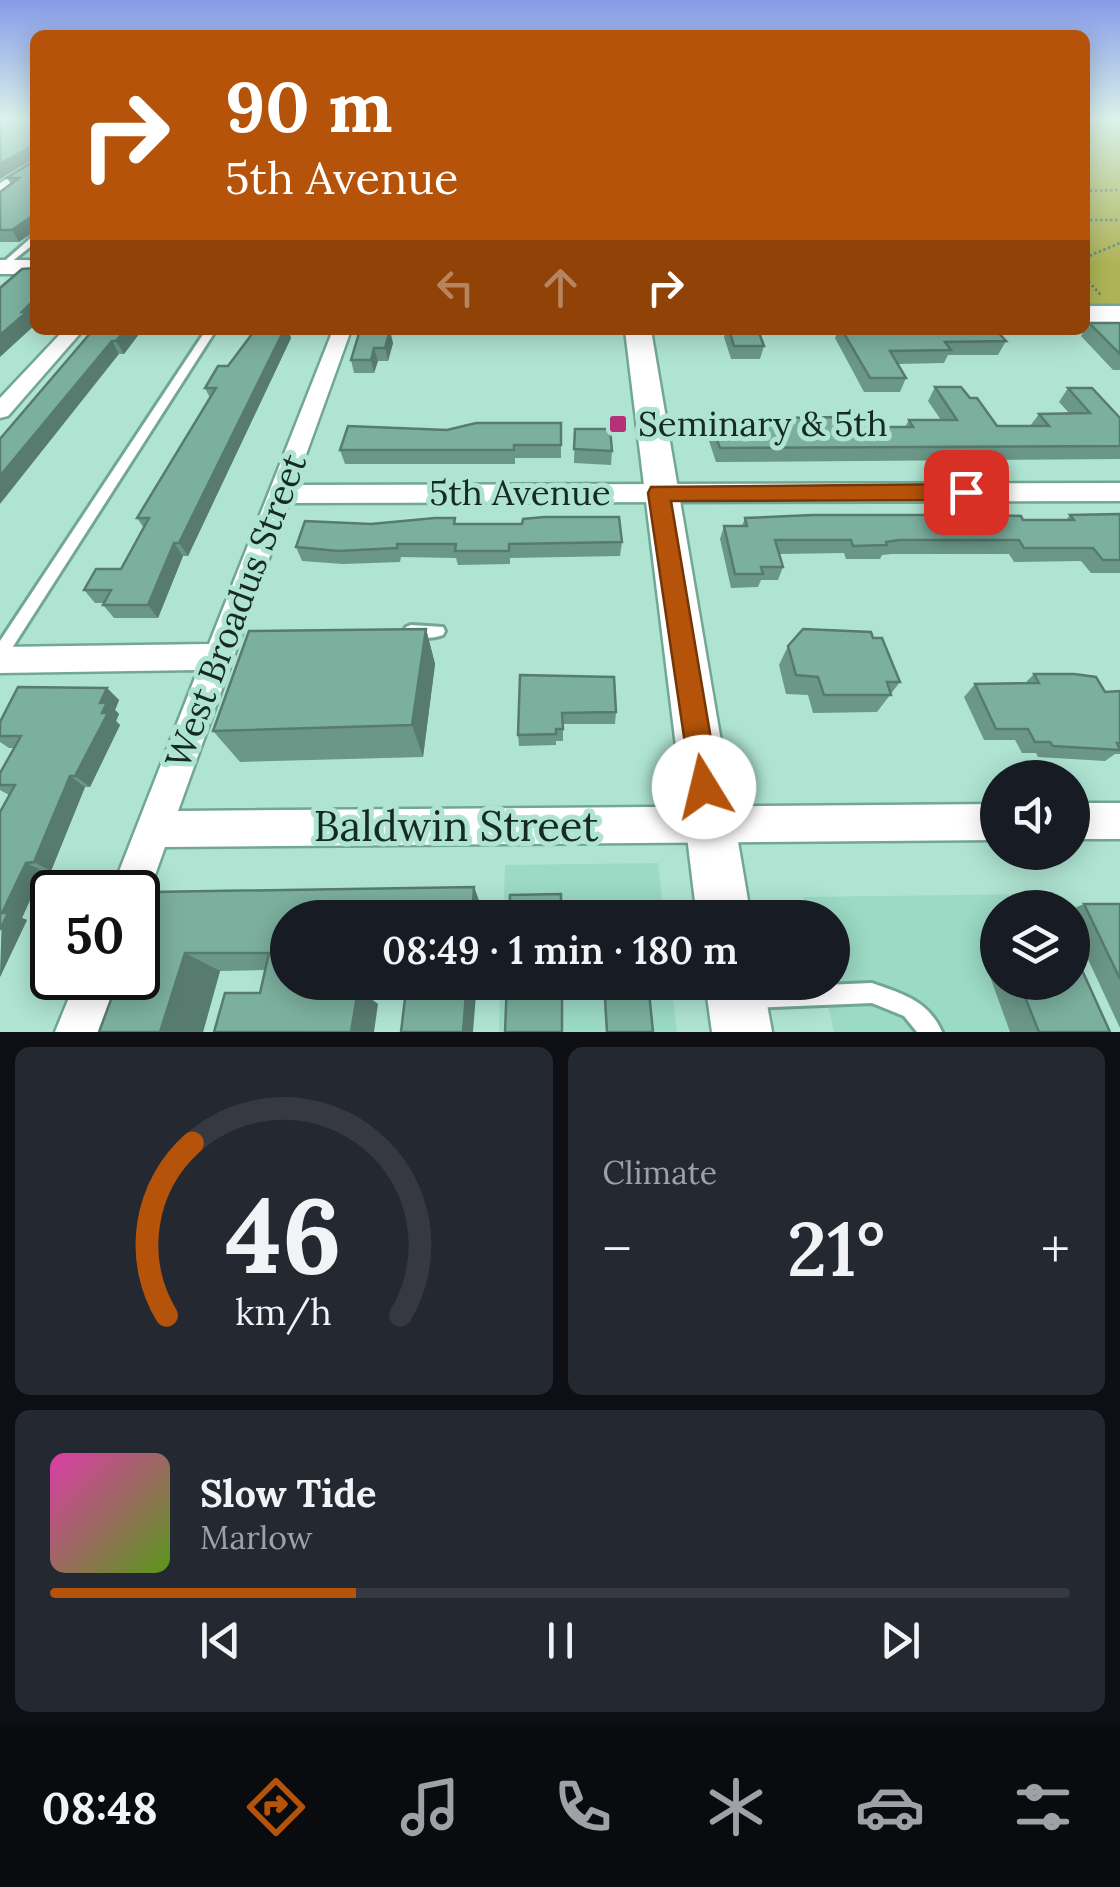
<!DOCTYPE html>
<html lang="en">
<head>
<meta charset="utf-8">
<style>
	body { margin:0; font-family:Lora,serif; background:#242831; color:#f1f3f6; height:100vh; display:flex; flex-direction:column; font-size:38px; white-space:nowrap }
	* { box-sizing:border-box; margin:0 }
	p { font-size:32px; color:#9ea1a6 }
	.icon { flex:none; width:55px; height:55px; fill:none; stroke:currentColor; stroke-width:2; stroke-linecap:round; stroke-linejoin:round }
	.map { position:relative; height:1032px; overflow:hidden }
	.side { display:flex; flex-direction:column; gap:15px; padding:15px; background:#0d0f14; flex:1 }
	.side>* { flex:none }
	.hud { position:absolute; left:30px; top:30px; width:1060px; height:305px; border-radius:15px; box-shadow:0 5px 25px #0003; background:#b45309; color:#fff; overflow:hidden }
	.fabs { position:absolute; left:980px; top:760px; display:grid; gap:20px }
	.fabs a { display:grid; place-items:center; width:110px; height:110px; border-radius:50%; background:#171b24; box-shadow:0 5px 25px #0003; font-size:50px }
	.speed { position:absolute; left:30px; top:870px; display:flex; gap:20px; font-size:50px; font-weight:700; text-align:center }
	.speed>* { display:grid; place-content:center; width:130px; height:130px; border-radius:50%; background:#171b24; box-shadow:0 5px 25px #0003; line-height:1 }
	.speed .limit { border:5px solid #111; border-radius:15px; background:#fff; color:#111 }
	.pin { position:absolute; display:grid; place-items:center; width:85px; height:85px; color:#fff; margin:-42px; border-radius:20px; box-shadow:0 5px 15px #0006 }
	.me { position:absolute; width:110px; margin:-55px; rotate:351deg; stroke-linejoin:round; filter:drop-shadow(0 0 8px #0008) }
	.turn { display:flex; align-items:center; gap:35px; height:210px; padding:0 30px; font-size:45px }
	.turn .icon { width:130px; height:130px; stroke-width:2.5 }
	.turn b { display:block; font-size:70px; line-height:85px }
	.lanes { display:flex; align-items:center; height:95px; padding:0 30px; background:#0003; justify-content:center; gap:50px; direction:ltr }
	.lanes .off { opacity:.35 }
	.big { font-size:75px; font-weight:600; line-height:1.1 }
	.side .tile { flex:1; display:flex; flex-direction:column; justify-content:center; gap:15px; min-width:0; padding:0 35px; border-radius:15px; background:#242831 }
	.side .dial { align-items:center; gap:0 }
	.dial svg { height:260px; overflow:visible; fill:none; stroke:#363941; stroke-width:7; stroke-linecap:round; text-anchor:middle }
	.dial text { fill:#f1f3f6; stroke:none }
	.song { display:flex; align-items:center; gap:30px }
	.cover { width:120px; height:120px; border-radius:15px; background:linear-gradient(135deg,hsl(320 70% 55%),hsl(90 70% 35%)) }
	.played { height:10px; border-radius:5px; background:linear-gradient(90deg,#b45309 30%,#363941 30%) }
	.keys { display:flex; justify-content:space-around; direction:ltr }
	.heat { display:flex; justify-content:space-between; align-items:center; font-size:55px; direction:ltr }
	.side .tiles { flex:1; display:grid; gap:15px; grid-template-columns:1fr 1fr }
	.tile:last-child { grid-column:span 2 }
	.trip { position:absolute; left:270px; top:900px; width:580px; height:100px; border-radius:50px; background:#171b24; box-shadow:0 5px 25px #0003; font-weight:600; line-height:100px; text-align:center }
	.menu { display:flex; height:160px; justify-content:space-around; align-items:center; background:#090b0e; color:#9ea1a6 }
	.menu .icon { width:70px; height:70px }
	.menu .current { color:#b45309 }
	.menu b { font-size:45px; color:#f1f3f6 }
	.map>svg:first-child { display:block }
	.built { fill:#9bdac5 }
	.green { fill:#aeb456 }
	.lines { fill:none; stroke-linecap:round; stroke-linejoin:round }
	.lane-casing { stroke:#72a695; stroke-width:6 }
	.street-casing { stroke:#72a695; stroke-width:5 }
	.secondary-casing { stroke:#72a695; stroke-width:5 }
	.path { stroke:#61867a; stroke-width:2.5; stroke-dasharray:2.5 2.5; stroke-linecap:butt }
	.lane { fill:#fff; fill-rule:evenodd }
	.street { fill:#fff; fill-rule:evenodd }
	.secondary { fill:#fff; fill-rule:evenodd }
	.wall { fill:#6b9788 }
	.shaded-wall { fill:#577b6f }
	.building { fill:#7cb09e; stroke:#577b6f; stroke-width:2.5 }
	.route { fill:#b45309; stroke:#753606; stroke-width:2.5 }
	.poi-dot { fill:#b43077; stroke:#afe4d2; stroke-width:4 }
	.labels { text-anchor:middle; stroke-width:10; stroke-linejoin:round; paint-order:stroke }
	.poi-label { font-size:35px; fill:#152a24; stroke:#afe4d2; text-anchor:start }
	.street-label { font-size:35px; fill:#152a24; stroke:#afe4d2 }
	.near-street-label { font-size:42px; fill:#152a24; stroke:#afe4d2 }
</style>
</head>
<body>
<div class="map">
<svg width="1120" height="1032" viewBox="0 0 1120 1032">
	<rect width="100%" height="100%" fill="#afe4d2"/>
	<g class="built">
		<polygon points="658,863 664,917 503,918 505,865"/>
		<polygon points="1048,894 1054,907 998,908 998,982 1072,982 1073,947 1111,1032 834,1032 823,983 832,982 832,918 808,917 803,897"/>
		<polygon points="500,983 671,983 677,1032 499,1032"/>
	</g>
	<polygon class="green" points="1085,120 1120,120 1120,305 1085,306"/>
	<g class="lines">
		<defs>
			<g id="lane">
				<polygon points="32,237 35,237 35,243 0,271 0,265"/>
				<polygon points="206,330 216,330 5,659 0,661 0,641"/>
				<path d="M411,625L443,627L445,631L443,635C433,639 416,639 406,635L404,631L406,627Z"/>
				<path d="M872,983C902,994 928,1000 942,1032H917L904,1016L872,1003L752,1008L745,1005L742,998L745,991L752,988Z"/>
			</g>
			<g id="street">
				<polygon points="35,161 35,171 0,193 0,183"/>
				<polygon points="64,330 83,330 8,416 0,418 0,398"/>
				<polygon points="333,330 351,330 295,485 1120,483 1120,501 289,503 178,811 998,804 998,840 165,847 144,906 138,908 138,892 111,892 198,670 0,673 0,647 209,644"/>
				<rect x="1072" y="803" width="48" height="36"/>
				<polygon points="77,978 119,978 99,1032 55,1032"/>
			</g>
			<g id="secondary">
				<rect x="0" y="260" width="35" height="14"/>
				<rect x="1085" y="306" width="35" height="16"/>
				<polygon points="625,330 651,330 751,918 697,918"/>
				<polygon points="705,982 763,982 772,1032 712,1032"/>
			</g>
		</defs>
		<use href="#lane" class="lane-casing"/>
		<use href="#street" class="street-casing"/>
		<use href="#secondary" class="secondary-casing"/>
		<g class="path">
			<polyline points="1085,191 1120,190"/>
			<polyline points="1085,220 1120,220"/>
			<polyline points="1085,265 1091,255 1120,243"/>
			<polyline points="1085,278 1102,296"/>
		</g>
		<use href="#lane" class="lane"/>
		<use href="#street" class="street"/>
		<use href="#secondary" class="secondary"/>
	</g>
	<g class="wall">
		<polygon points="35,120 35,231 19,242 0,242 0,192 11,184 7,178 31,163 31,160 0,179"/>
		<polygon points="1089,323 1120,323 1120,370 1113,370 1081,336"/>
		<polygon points="93,330 142,330 124,354 119,354"/>
		<polygon points="255,330 288,330 291,338 188,556 183,556 158,618 114,618 103,605 104,603 95,603 84,590 121,569 144,528 137,518 210,398 205,388 228,366"/>
		<polygon points="360,330 393,343 388,361 378,361 374,373 354,373 351,360"/>
		<polygon points="726,330 758,330 764,346 760,359 731,359 724,337"/>
		<polygon points="838,330 996,330 1006,341 998,355 948,355 944,363 898,364 906,378 900,392 864,392 835,338"/>
		<polygon points="935,387 970,398 997,426 1030,426 1039,414 1069,413 1059,402 1068,388 1120,418 1120,459 716,462 706,432 709,419 846,427 905,427 909,420 941,420 928,401"/>
		<polygon points="561,423 561,458 515,458 515,464 345,464 340,450 447,430"/>
		<polygon points="575,429 612,451 611,465 574,463"/>
		<polygon points="1120,514 1120,573 1091,573 1081,561 1014,562 1009,554 892,554 882,555 880,559 846,559 844,553 779,554 783,567 778,580 761,580 758,587 731,588 720,539 724,526 742,526 745,518 1066,520 1070,515"/>
		<polygon points="371,524 456,524 622,542 620,556 510,558 510,564 458,565 456,558 401,557 400,562 343,564 302,561 296,547"/>
		<polygon points="426,629 435,664 423,757 240,762 213,731"/>
		<polygon points="873,638 900,682 877,712 813,713 808,695 786,694 779,665 788,646"/>
		<polygon points="1034,674 1105,692 1120,691 1120,754 1115,754 1105,761 1038,757 1036,753 1022,753 1015,740 984,740 964,697 975,684 1025,683"/>
		<polygon points="520,675 616,712 615,724 563,724 563,741 556,741 556,745 519,746 518,735"/>
		<polygon points="107,688 119,700 115,710 119,714 116,721 120,725 90,787 85,787 51,871 43,871 22,918 27,920 0,977 9,795 0,790 0,773 14,748 9,748 0,742 0,722"/>
		<polygon points="474,887 482,909 481,918 288,918 288,982 354,982 353,990 358,990 378,1004 260,993 265,970 220,971 203,1032 99,1032 138,928"/>
		<polygon points="1084,904 1120,904 1120,1028 1072,925 1072,909"/>
		<polygon points="998,950 998,982 1072,982 1110,1032 1010,1032 983,957"/>
	</g>
	<g class="shaded-wall">
		<polygon points="30,147 35,158 0,179 0,164"/>
		<polygon points="35,214 35,231 19,242 12,230"/>
		<polygon points="35,299 35,320 33,322 35,325 0,357 0,335"/>
		<polygon points="125,330 142,330 124,354 116,341"/>
		<polygon points="284,330 288,330 291,338 188,556 179,543"/>
		<polygon points="390,330 393,343 388,361 385,348"/>
		<polygon points="112,341 119,354 0,504 0,476"/>
		<polygon points="374,348 378,361 374,373 371,360"/>
		<polygon points="174,543 183,556 158,618 148,605"/>
		<polygon points="426,629 435,664 423,757 412,725"/>
		<polygon points="107,688 119,700 115,710 119,714 116,721 120,725 90,787 75,776 102,713 100,703"/>
		<polygon points="70,776 85,787 51,871 34,862"/>
		<polygon points="26,863 43,871 22,918 27,920 0,977 2,913"/>
		<polygon points="474,887 482,909 481,918 472,918"/>
		<polygon points="185,953 220,971 203,1032 160,1032"/>
		<polygon points="329,982 354,982 351,1004 328,990"/>
		<polygon points="467,982 477,982 473,1032 463,1032"/>
		<polygon points="358,990 378,1004 374,1032 351,1032"/>
	</g>
	<g class="building">
		<polygon points="0,120 35,120 35,214 12,230 0,230 0,192 19,178 7,178 31,163 30,147 0,164"/>
		<polygon points="35,268 35,299 22,312 27,312 0,335 0,288 22,269"/>
		<polygon points="1089,323 1120,323 1120,354"/>
		<polygon points="93,330 125,330 116,341 112,341 0,476 0,439"/>
		<polygon points="255,330 284,330 179,543 174,543 148,605 103,605 111,590 84,590 96,569 121,569 149,518 137,518 216,388 205,388 218,366 228,366"/>
		<polygon points="360,330 390,330 385,348 374,348 371,360 351,360"/>
		<polygon points="729,330 758,330 764,346 734,346"/>
		<polygon points="842,330 996,330 1006,341 945,342 951,350 890,351 906,378 870,378"/>
		<polygon points="935,387 961,387 970,398 977,398 997,426 1049,426 1039,414 1090,413 1068,388 1092,388 1120,418 1120,446 720,448 709,419 841,417 846,427 913,427 909,420 957,420"/>
		<polygon points="476,423 561,423 561,445 514,445 514,450 340,450 348,426 447,430"/>
		<polygon points="575,429 610,429 612,451 574,449"/>
		<polygon points="1120,514 1120,560 1103,560 1093,548 1024,548 1019,540 899,540 886,542 887,545 853,546 851,540 775,540 783,567 761,567 763,574 735,574 724,526 747,526 745,518 813,515 994,515 1021,516 1023,520 1074,520 1070,515"/>
		<polygon points="544,517 619,517 622,542 509,544 509,551 455,551 456,544 397,544 397,548 338,551 296,547 305,521 371,524 435,518 455,518 454,524 522,524 523,519"/>
		<polygon points="426,629 412,725 213,731 249,631"/>
		<polygon points="803,629 871,632 873,638 882,638 900,682 887,682 891,695 824,695 818,677 796,675 788,646"/>
		<polygon points="1034,674 1074,674 1096,677 1105,692 1120,691 1120,743 1117,743 1120,750 1053,746 1050,742 1035,742 1028,729 996,729 975,684 1039,683"/>
		<polygon points="520,675 614,677 616,712 562,713 563,729 556,729 556,734 518,735"/>
		<polygon points="18,687 107,688 100,703 107,702 102,713 108,713 75,776 70,776 34,862 26,863 2,913 8,913 0,930 0,812 15,785 0,785 0,773 21,736 0,736 0,722"/>
		<polygon points="474,887 472,918 288,918 288,982 329,982 328,990 358,990 351,1032 214,1032 225,993 260,993 269,953 185,953 160,1032 99,1032 119,978 138,978 138,928 151,892"/>
		<polygon points="561,894 561,918 509,918 510,895"/>
		<polygon points="1084,904 1120,904 1120,979"/>
		<polygon points="642,913 643,918 601,918 601,914"/>
		<polygon points="1072,948 1110,1032 1039,1032 1019,982 1072,982"/>
		<polygon points="407,982 467,982 463,1032 401,1032"/>
		<polygon points="507,982 562,982 562,1032 505,1032"/>
		<polygon points="604,982 648,982 653,1032 607,1032"/>
	</g>
	<linearGradient id="sky" x2="0" y2="1"><stop stop-color="#859be8"/><stop offset="0.45" stop-color="#dbf3eb"/><stop offset="1" stop-color="#dbf3eb" stop-opacity="0"/></linearGradient>
	<rect width="1120" height="264" fill="url(#sky)"/>
	<polygon class="route" points="966,484 977,492 966,500 671,501 719,787 715,798 704,803 693,798 648,493 651,487"/>
	<rect class="poi-dot" x="608" y="414" width="20" height="20" rx="5"/>
	<g class="labels">
		<g class="poi-label">
			<text x="638" y="436">Seminary &amp; 5th</text>
		</g>
		<g class="street-label">
			<text x="520" y="505">5th Avenue</text>
			<text transform="translate(236 611) rotate(-69)" y="12">West Broadus Street</text>
		</g>
		<g class="near-street-label">
			<text x="456" y="841">Baldwin Street</text>
		</g>
	</g>
</svg>
<div class="fabs">
<a><svg class="icon" aria-label="sound" viewBox="0 0 24 24"><path d="M4 9h4l5-4v14l-5-4H4zM17 9q2 3 0 6"/></svg></a>
<a><svg class="icon" aria-label="layers" viewBox="0 0 24 24"><path d="M12 4l9 5-9 5-9-5zM3 14l9 5 9-5"/></svg></a>
</div>
<div class="speed"><div class="limit">50</div></div>
<div class="pin" style="left:966px;top:492px;background:#d93025"><svg class="icon" aria-label="arrive" viewBox="0 0 24 24"><path d="M6 21V4h12l-3 4 3 4H6"/></svg></div>
<svg class="me" style="left:704px;top:787px" viewBox="-20 -20 40 40"><circle r="19" fill="#fff"/><path d="M0-13L10 11 0 6-10 11z" fill="#b45309"/></svg>
<div class="trip">08:49 · 1 min · 180 m</div>
<div class="hud">
<div class="turn"><svg class="icon" aria-label="right" viewBox="0 0 24 24"><path d="M7 20v-9h11M14 6l5 5-5 5"/></svg><div><b>90 m</b>5th Avenue</div></div>
<div class="lanes"><svg class="icon off" aria-label="left" viewBox="0 0 24 24"><path d="M17 20v-9H6M10 6l-5 5 5 5"/></svg><svg class="icon off" aria-label="ahead" viewBox="0 0 24 24"><path d="M12 20V5M6 11l6-6 6 6"/></svg><svg class="icon" aria-label="right" viewBox="0 0 24 24"><path d="M7 20v-9h11M14 6l5 5-5 5"/></svg></div>
</div>
</div>
<section class="side">
<div class="tiles">
<div class="tile dial"><svg viewBox="0 0 100 80">
<path d="M14 69A42 42 0 1 1 86 69"/>
<path d="M14 69A42 42 0 0 1 22 16" stroke="#b45309"/>
<text x="50" y="56" font-size="32" font-weight="700">46</text>
<text x="50" y="72" font-size="11">km/h</text>
</svg></div>
<div class="tile"><p>Climate</p>
<div class="heat"><a>−</a><b class="big">21°</b><a>+</a></div>
</div>
<div class="tile">
<div class="song"><i class="cover"></i><div><b>Slow Tide</b><p>Marlow</p></div></div>
<div class="played"></div>
<div class="keys"><svg class="icon" aria-label="previous" viewBox="0 0 24 24"><path d="M18 5L8 12l10 7zM5 5v14"/></svg><svg class="icon" aria-label="pause" viewBox="0 0 24 24"><path d="M8 5v14M16 5v14"/></svg><svg class="icon" aria-label="next" viewBox="0 0 24 24"><path d="M6 5l10 7-10 7zM19 5v14"/></svg></div>
</div>
</div>
</section>
<nav class="menu">
<b>08:48</b>
<svg class="icon current" aria-label="directions" viewBox="0 0 24 24"><path d="M12 3l9 9-9 9-9-9zM9 14v-3h6M13 9l2 2-2 2"/></svg>
<svg class="icon" aria-label="music" viewBox="0 0 24 24"><path d="M9 18V5l10-2v13"/><circle cx="6" cy="18" r="3"/><circle cx="16" cy="16" r="3"/></svg>
<svg class="icon" aria-label="phone" viewBox="0 0 24 24"><path d="M5 4h4l2 5-3 2q2 4 5 5l2-3 5 2v4C11 20 4 13 5 4z"/></svg>
<svg class="icon" aria-label="climate" viewBox="0 0 24 24"><path d="M12 3v18M4 7l16 10M4 17L20 7"/></svg>
<svg class="icon" aria-label="car" viewBox="0 0 24 24"><path d="M5 17H2v-5l4-1 3-4h7l3 4 3 1v5h-3M9 17h6M6 11h13"/><circle cx="7" cy="17" r="2"/><circle cx="17" cy="17" r="2"/></svg>
<svg class="icon" aria-label="filters" viewBox="0 0 24 24"><path d="M4 7h16M4 17h16"/><circle cx="9" cy="7" r="2"/><circle cx="15" cy="17" r="2"/></svg>
</nav>
</body>
</html>
